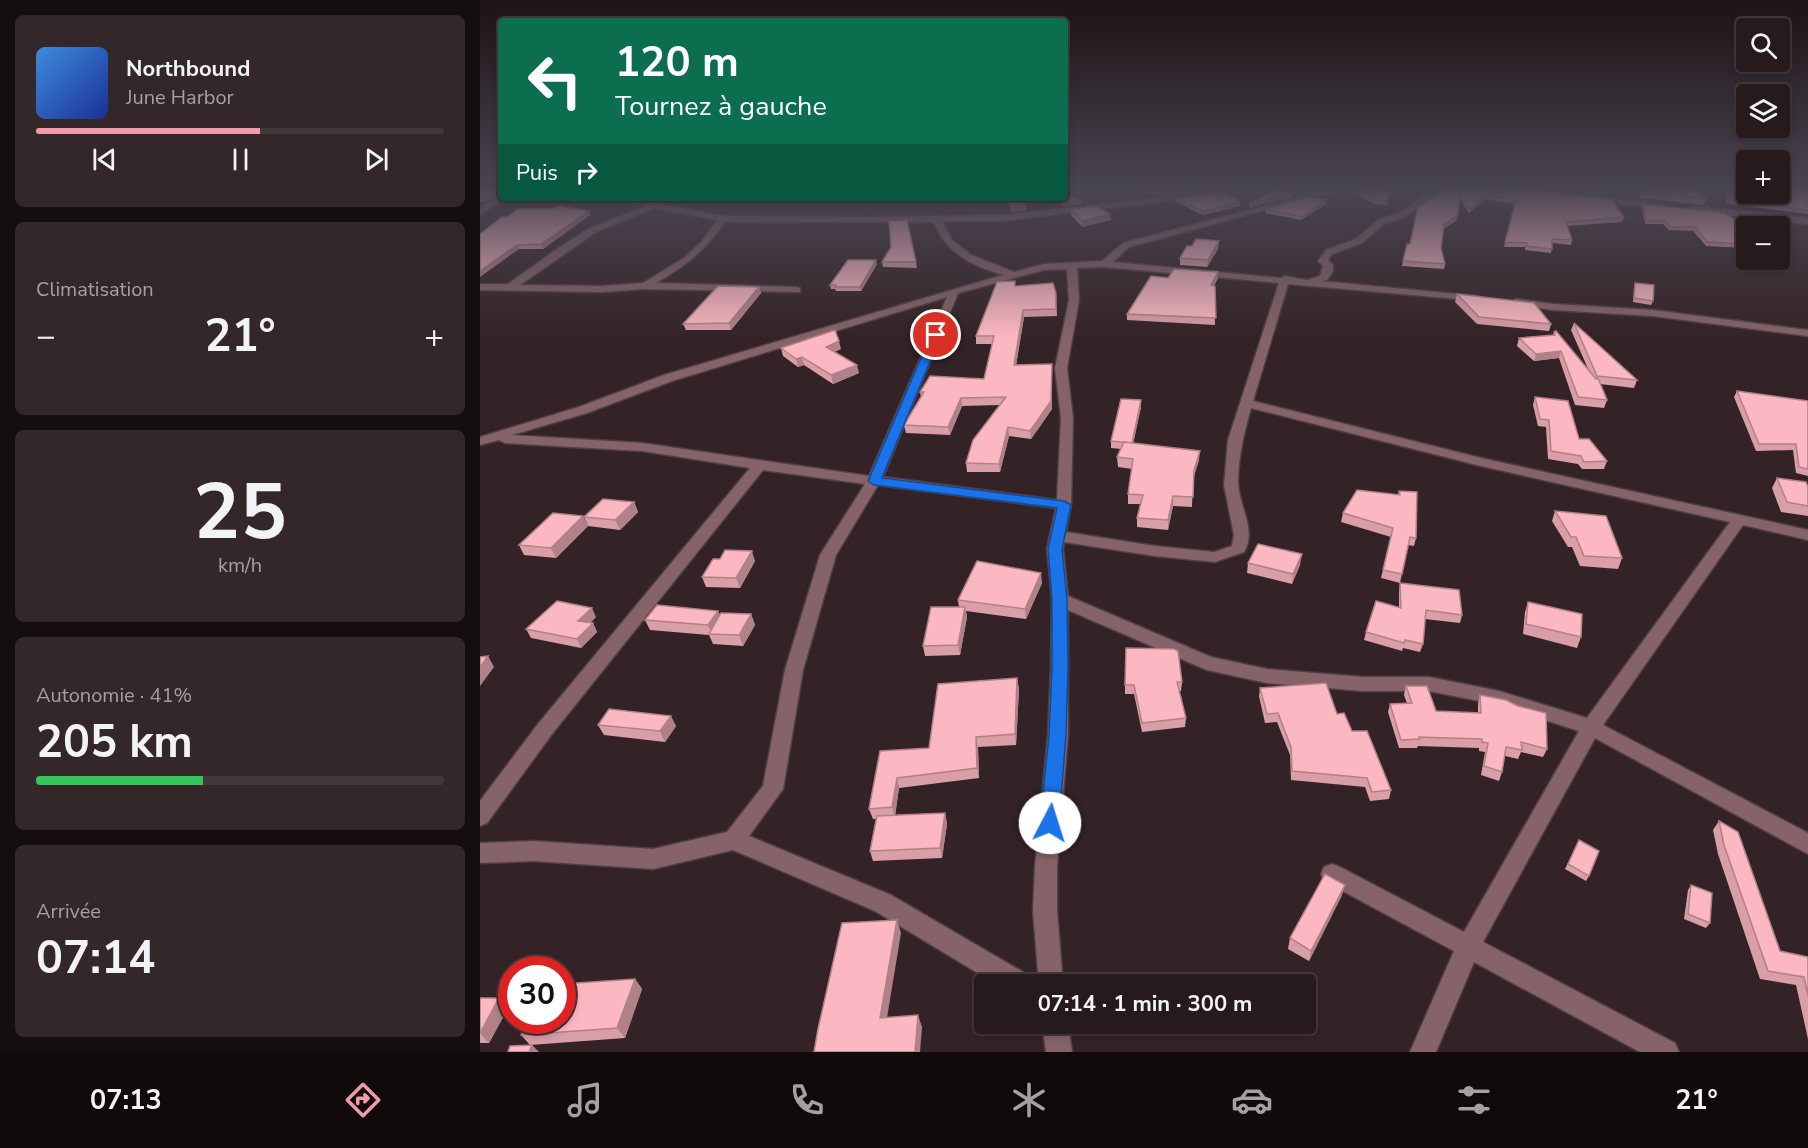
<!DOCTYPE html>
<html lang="fr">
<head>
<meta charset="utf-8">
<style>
	body { margin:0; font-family:"Nunito Sans",sans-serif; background:#332729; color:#f1f3f6; height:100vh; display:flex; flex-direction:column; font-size:22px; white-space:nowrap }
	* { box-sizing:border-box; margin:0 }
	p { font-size:20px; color:#a4a1a3 }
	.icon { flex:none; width:33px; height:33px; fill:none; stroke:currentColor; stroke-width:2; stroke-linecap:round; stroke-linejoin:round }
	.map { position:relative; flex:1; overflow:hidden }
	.details { display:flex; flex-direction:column; gap:15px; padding:15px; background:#150e0f; width:480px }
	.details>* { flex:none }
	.banner { position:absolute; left:18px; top:18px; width:570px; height:183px; border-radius:6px; box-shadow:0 3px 9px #0003,0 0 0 2px #43383b; background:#0b6e4f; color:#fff; overflow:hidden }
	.fabs { position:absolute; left:1256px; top:18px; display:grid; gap:12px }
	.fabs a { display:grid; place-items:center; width:54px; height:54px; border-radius:6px; background:#271a1c; box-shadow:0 3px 9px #0003,0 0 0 2px #43383b; font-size:30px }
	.speed { position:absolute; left:18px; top:956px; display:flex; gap:12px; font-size:30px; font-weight:700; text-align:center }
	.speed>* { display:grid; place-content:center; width:78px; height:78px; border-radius:50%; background:#271a1c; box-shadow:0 3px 9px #0003,0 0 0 2px #43383b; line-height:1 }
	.speed .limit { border:9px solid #d22; background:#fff; color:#111 }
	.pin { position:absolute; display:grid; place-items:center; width:51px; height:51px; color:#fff; margin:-26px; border:3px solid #fff; border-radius:50%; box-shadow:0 2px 6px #0007 }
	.me { position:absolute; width:66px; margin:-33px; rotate:5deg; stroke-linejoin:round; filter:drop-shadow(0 0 4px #0008) }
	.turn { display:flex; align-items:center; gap:21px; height:126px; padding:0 18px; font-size:27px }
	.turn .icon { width:78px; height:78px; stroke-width:2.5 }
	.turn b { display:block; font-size:42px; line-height:51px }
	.then { display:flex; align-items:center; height:57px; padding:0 18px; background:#0003; gap:12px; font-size:22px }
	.big { font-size:45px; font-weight:700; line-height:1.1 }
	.details .widget { flex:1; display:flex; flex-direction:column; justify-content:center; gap:9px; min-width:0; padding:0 21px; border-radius:9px; background:#332729 }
	.details .dial { align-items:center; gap:0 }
	.dial b { font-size:78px; line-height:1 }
	.song { display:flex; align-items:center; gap:18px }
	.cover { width:72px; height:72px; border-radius:9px; background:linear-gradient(135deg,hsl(210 70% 55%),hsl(230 70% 35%)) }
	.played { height:6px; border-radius:3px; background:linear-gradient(90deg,#f39aa8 55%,#43383b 55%) }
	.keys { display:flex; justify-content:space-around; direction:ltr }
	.heat { display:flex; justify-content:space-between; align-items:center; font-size:33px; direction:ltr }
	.charge { height:9px; border-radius:4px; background:linear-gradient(90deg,#34c759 41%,#43383b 0) }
	.trip { position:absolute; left:494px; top:974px; width:342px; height:60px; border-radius:6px; background:#271a1c; box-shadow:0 3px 9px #0003,0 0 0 2px #43383b; font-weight:700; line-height:60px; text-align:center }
	.tab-bar { display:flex; height:96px; justify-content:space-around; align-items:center; background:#100a0b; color:#a4a1a3 }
	.tab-bar .icon { width:42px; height:42px }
	.tab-bar .active { color:#f39aa8 }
	.tab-bar b { font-size:27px; color:#f1f3f6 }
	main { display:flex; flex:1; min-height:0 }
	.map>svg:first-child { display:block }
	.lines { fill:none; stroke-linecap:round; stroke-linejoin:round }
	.minor-casing { stroke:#4f3f42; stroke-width:3 }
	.minor { fill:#856368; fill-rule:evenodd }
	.wall { fill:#d99ea7 }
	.shaded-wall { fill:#b08188 }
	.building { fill:#fcb8c2; stroke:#b08188; stroke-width:1.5 }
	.route { fill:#1a73e8; stroke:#114b97; stroke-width:1.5 }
</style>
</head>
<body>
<main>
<section class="details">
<div class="widget">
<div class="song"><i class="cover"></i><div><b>Northbound</b><p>June Harbor</p></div></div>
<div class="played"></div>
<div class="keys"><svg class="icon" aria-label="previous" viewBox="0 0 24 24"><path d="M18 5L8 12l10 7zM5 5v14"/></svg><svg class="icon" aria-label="pause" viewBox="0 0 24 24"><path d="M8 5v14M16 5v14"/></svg><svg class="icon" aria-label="next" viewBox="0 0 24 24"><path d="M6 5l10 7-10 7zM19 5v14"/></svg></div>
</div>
<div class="widget"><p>Climatisation</p>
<div class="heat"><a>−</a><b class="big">21°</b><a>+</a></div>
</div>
<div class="widget dial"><b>25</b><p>km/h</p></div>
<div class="widget"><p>Autonomie · 41%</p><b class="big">205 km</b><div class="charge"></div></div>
<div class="widget"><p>Arrivée</p><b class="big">07:14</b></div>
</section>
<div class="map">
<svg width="1328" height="1052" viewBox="0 0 1328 1052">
	<rect width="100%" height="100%" fill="#342326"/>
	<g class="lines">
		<defs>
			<g id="minor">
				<path d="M749,190H778L522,221H462L472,240L491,255L534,272L564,264L622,261L643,243L846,190H861L649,247L633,262L801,278L805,276L827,280L840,276L843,266L838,261L846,250L876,239L898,220L921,212L951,190H961L927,216L904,224L882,243L852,254L848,260L853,265V271L847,280L841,281L997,296L1001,297V301L808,284L773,401L1001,458L1328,530V540L1263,525L1123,725L1328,833V854L1115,738L1003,942L1195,1043L1199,1052H1160L994,962L956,1052H930L974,951L844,881L841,874L844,867L852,864L860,867L984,932L1099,731L1019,705L949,691H883L787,683L727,670L588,610V735L577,867V911L583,984H559L553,911L555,867L568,735L571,667L572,599L567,549L576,508L398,485L356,555L323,670L303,789L269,836L411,895L548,975L551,984H516L395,911L253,850L173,869L54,861L0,863V843L54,841L173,849L247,832L283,786L305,670L340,555L385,484L283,470L72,734L7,823L0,826V801L58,724L270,468L162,451L25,443L19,440L0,445V437L99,407L184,375L523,275C492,266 466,253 454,222H245C223,252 208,264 176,283L316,287L320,288V292L165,289L122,292L0,290V284H28L77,249L110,228L167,206L133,198H149L243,216L390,217L522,215ZM174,208L237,220L222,241L204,258L163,283L122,286L40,285L116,232ZM625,267L799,283L748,440L744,485L754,535L752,546L734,552L675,546L586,532L591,505L593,418L587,368L599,300L597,268ZM587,269L589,300L575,368L581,418L577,500L403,477L478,293L564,270ZM467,297L389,476L162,443L32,435L107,413L192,381ZM771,408L1001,466L1250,522L1107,718L1019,691L949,677H883L787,669L731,657L588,596L583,549L584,542L675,556L735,562L764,552C777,531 759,506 758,483C758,457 764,433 771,408Z"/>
				<polygon points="18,195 21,195 21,198 24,198 0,215 0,208"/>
				<polygon points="1113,197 1182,203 1186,206 1182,209 1110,201 1109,199"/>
				<polygon points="1212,206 1328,218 1328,224 1209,211 1208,209"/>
				<polygon points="1036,299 1073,304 1173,310 1328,330 1328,336 1173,316 1073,310 1032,304 1031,302"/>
				<polygon points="562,1023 588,1023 592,1052 566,1052"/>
			</g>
		</defs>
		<use href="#minor" class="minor-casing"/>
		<use href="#minor" class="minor"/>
	</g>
	<g class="wall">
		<polygon points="0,190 20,190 20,193 5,202 0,202"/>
		<polygon points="670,190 725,190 681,195"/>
		<polygon points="869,190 909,190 907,205 894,204"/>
		<polygon points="963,190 1054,190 1144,217 1142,222 1087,226 1092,240 1091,245 1072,243 1071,253 1045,250 1045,247 1024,247 1035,204 1004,199 989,213 980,199 977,220 964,229 961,248 965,264 964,269 922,266 927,244 930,244"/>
		<polygon points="1088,190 1125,190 1124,194"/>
		<polygon points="1158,190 1212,190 1226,199 1224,205 1160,198"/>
		<polygon points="1246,190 1328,190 1328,214 1247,204"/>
		<polygon points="575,198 585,198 601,204 583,206"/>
		<polygon points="696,199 760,206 723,215 696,202"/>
		<polygon points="846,200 846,204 821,220 785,213 786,209"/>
		<polygon points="1163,204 1266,226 1266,248 1226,246 1213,231 1189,230 1183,224 1165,224 1162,207"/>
		<polygon points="591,209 630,214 631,220 602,227 591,215"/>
		<polygon points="109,211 110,215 63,249 39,249 0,234"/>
		<polygon points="427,220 437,268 403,267 402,262"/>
		<polygon points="739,241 738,249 727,267 700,265 700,258 712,246"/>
		<polygon points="397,264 381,291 356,291 355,289 351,289 350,285"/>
		<polygon points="688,278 738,278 734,286 735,325 647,320 647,314"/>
		<polygon points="1155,283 1173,301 1171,305 1153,302 1154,287"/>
		<polygon points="535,286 576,293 577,316 544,317 536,365 572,372 572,409 551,439 529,436 520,472 487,472 486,463 520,405 482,406 470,435 426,433 424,425 441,397 440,392 504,379 512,344 496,344 496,336"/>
		<polygon points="279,287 281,293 251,330 206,330 203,324"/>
		<polygon points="977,294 1071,324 1069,331 997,324 975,302"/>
		<polygon points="1094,323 1157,380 1154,388 1120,384 1127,400 1124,408 1095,405 1079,358 1054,361 1037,346 1039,338 1073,335 1074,332 1109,371 1091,330"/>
		<polygon points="301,348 361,349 354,352 379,373 353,384 324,365 318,367 303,356"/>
		<polygon points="1257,391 1328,401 1328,476 1316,473 1313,450 1276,451 1254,397"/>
		<polygon points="1055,397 1099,439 1127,461 1124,469 1102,469 1098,464 1068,459 1066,427 1058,426 1053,405"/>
		<polygon points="661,407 653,443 719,460 713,479 712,507 693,506 688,530 657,527 657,518 660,504 648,504 648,494 652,469 638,467 637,457 641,449 631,448 631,441"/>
		<polygon points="1297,478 1328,487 1328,516 1301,512 1292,488"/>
		<polygon points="919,491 936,538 934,546 928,545 920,583 901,578 911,537 861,522 863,513 918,495"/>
		<polygon points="154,502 158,512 140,530 108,526 104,517"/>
		<polygon points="1075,511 1142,558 1138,569 1100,566 1092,547 1088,547 1072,521"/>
		<polygon points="108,526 76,558 44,555 39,545"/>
		<polygon points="275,561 260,588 226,587 222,577"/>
		<polygon points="768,563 820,565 812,584 767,573"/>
		<polygon points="562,583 546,619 486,611 487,617 480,655 445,656 443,646 479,607 478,600"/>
		<polygon points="920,583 982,615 980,623 945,619 943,644 940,652 923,648 922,651 884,640 886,632 919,607 919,591"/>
		<polygon points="1048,602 1101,637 1097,648 1043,634 1045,612"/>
		<polygon points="238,611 240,615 271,614 275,625 263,646 233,644 229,635 170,630 165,620"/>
		<polygon points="116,617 110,623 113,623 117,632 101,648 51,638 46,629"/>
		<polygon points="537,678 539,689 536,745 498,747 499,778 419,788 415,815 465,813 467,824 462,858 393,861 390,851 396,819 393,819 389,809 400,751 449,748"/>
		<polygon points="702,682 701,691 699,691 706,718 705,727 662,732 654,694 645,694 645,685"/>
		<polygon points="926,686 956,711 998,713 998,704 1000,695 1067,749 1063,757 1041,752 1038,759 1025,756 1022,772 1019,781 1001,775 1005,752 999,751 999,748 938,746 937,748 919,748 908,712 910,704 927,703 924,695"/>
		<polygon points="780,688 857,714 872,731 911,790 909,799 890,801 885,787 811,780 810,755 797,722 785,723 779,696"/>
		<polygon points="118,725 196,726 185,742 124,735"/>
		<polygon points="1239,821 1300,951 1328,957 1328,1039 1316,985 1280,979 1238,854 1233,830"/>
		<polygon points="1099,840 1109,876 1106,881 1085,869"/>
		<polygon points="1211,885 1230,923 1226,928 1204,919 1208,890"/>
		<polygon points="862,895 829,961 808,949 810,938"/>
		<polygon points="155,979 162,989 145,1038 50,1045 41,1035"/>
		<polygon points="0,998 19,998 28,1008 9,1043 0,1043"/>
	</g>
	<g class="shaded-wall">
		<polygon points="17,190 20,190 20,193 5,202 4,198"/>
		<polygon points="694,190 725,190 681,195 681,192"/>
		<polygon points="812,193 812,197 769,208 769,204"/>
		<polygon points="1005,194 1004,199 989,213 990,209"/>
		<polygon points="846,200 846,204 821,220 822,217"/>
		<polygon points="601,201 601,204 583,206 583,203"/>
		<polygon points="760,202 760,206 723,215 723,211"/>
		<polygon points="546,203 547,210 531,212 530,205"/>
		<polygon points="109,211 110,215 63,249 61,244"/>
		<polygon points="630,214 631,220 602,227 602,221"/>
		<polygon points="978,215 977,220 963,229 964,224"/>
		<polygon points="739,241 738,249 727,267 728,260"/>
		<polygon points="37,245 39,249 0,277 0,271"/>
		<polygon points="396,260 397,264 381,291 380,287"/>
		<polygon points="738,272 738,278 730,291 731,285"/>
		<polygon points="279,287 281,293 251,330 249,323"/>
		<polygon points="543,310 544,317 535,372 534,365"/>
		<polygon points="359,341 361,349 348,355 346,347"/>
		<polygon points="1081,351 1079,358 1054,361 1056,354"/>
		<polygon points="322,357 324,365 318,367 316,359"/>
		<polygon points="572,364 572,409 551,439 550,431"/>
		<polygon points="377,365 379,373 353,384 351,375"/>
		<polygon points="481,398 482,406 470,435 468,427"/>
		<polygon points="661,400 661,407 652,450 652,443"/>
		<polygon points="528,427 529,436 520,472 519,464"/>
		<polygon points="720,451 719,460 713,479 714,470"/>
		<polygon points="693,496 693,506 688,530 688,520"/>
		<polygon points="154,502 158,512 140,530 135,520"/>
		<polygon points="103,516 108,526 76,558 71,548"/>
		<polygon points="272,551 275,561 260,588 256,578"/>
		<polygon points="822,554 820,565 812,584 813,574"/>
		<polygon points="561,573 562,583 546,619 545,609"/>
		<polygon points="485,607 487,617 480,655 478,645"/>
		<polygon points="112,608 116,617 103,629 98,621"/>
		<polygon points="238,611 242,621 232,634 228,625"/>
		<polygon points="271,614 275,625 263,646 259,635"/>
		<polygon points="113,623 117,632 101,648 97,639"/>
		<polygon points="8,656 14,667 0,686 0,667"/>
		<polygon points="537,678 539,689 536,745 535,734"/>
		<polygon points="191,716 196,726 185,742 180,731"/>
		<polygon points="496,737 498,747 499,778 497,768"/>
		<polygon points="417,778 419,788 415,818 412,807"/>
		<polygon points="465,813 467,824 462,858 460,848"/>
		<polygon points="865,885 862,895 829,961 831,951"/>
		<polygon points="417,920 421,933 405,1030 400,1018"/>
		<polygon points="155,979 162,989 145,1038 137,1028"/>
		<polygon points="19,998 28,1008 9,1043 0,1033"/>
		<polygon points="438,1015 442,1027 440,1052 435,1052"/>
		<polygon points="52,1045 59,1052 49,1052"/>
	</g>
	<g class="building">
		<polygon points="0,190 17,190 4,198 0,198"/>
		<polygon points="794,190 812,193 769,204"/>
		<polygon points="876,190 909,190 908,201 894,200"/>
		<polygon points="963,190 1054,190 1131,199 1144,217 1086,222 1092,240 1072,239 1072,249 1046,246 1047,243 1025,242 1036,200 1005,194 990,209 980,195 978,215 964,224 961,248 965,264 923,261 927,244 930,244 938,207"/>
		<polygon points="1161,190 1212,190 1226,199 1162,192"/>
		<polygon points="1247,190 1266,190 1266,194 1299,194 1299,190 1328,190 1328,210 1249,200"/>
		<polygon points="585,191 601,201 583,203 578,198 585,198"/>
		<polygon points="745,193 760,202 723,211 696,199"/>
		<polygon points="831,197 846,200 822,217 786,209"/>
		<polygon points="544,199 546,203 530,205 528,200"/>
		<polygon points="1163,204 1244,213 1267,226 1266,239 1262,239 1266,244 1227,242 1215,227 1191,227 1185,221 1166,221"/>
		<polygon points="79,206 109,211 61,244 37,245 0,271 0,234 22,217 26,217 38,209 71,209"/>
		<polygon points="616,206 630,214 602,221 591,209"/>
		<polygon points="427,220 436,262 402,262 411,247 409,221"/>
		<polygon points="716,239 739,241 728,260 700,258 707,246 712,246"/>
		<polygon points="368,260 396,260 380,287 355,287 356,285 350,285"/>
		<polygon points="694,269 738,272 731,285 735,286 736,318 647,314 671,276 688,278"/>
		<polygon points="535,281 535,286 573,283 576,293 576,309 543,310 534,365 572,364 571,401 550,431 528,427 519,464 486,463 493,440 526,397 481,398 468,427 424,425 444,392 440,392 450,376 504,379 514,336 496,336 517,282"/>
		<polygon points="1155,283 1174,285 1173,301 1154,298"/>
		<polygon points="238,286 279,287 249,323 203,324"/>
		<polygon points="977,294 1054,303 1071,324 999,317"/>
		<polygon points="1094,323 1157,380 1117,376"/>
		<polygon points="355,330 359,341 346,347 377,365 351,375 322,357 316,359 301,348"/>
		<polygon points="1076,331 1116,379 1118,378 1127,400 1098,397 1081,351 1056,354 1039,338 1075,335 1074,332"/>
		<polygon points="1257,391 1328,401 1328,469 1319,467 1316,444 1279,444"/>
		<polygon points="1055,397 1088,401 1099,439 1109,439 1127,461 1104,462 1101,456 1071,451 1069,420 1060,419"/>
		<polygon points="641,399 661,400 652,443 631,441"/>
		<polygon points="644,442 720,451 714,470 713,497 693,496 688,520 657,518 663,495 648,494 653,459 637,457"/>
		<polygon points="1297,478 1326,482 1328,487 1328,506 1307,502"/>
		<polygon points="877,490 920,495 919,491 937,492 936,538 930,537 922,574 903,570 913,528 863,513"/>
		<polygon points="123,499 154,502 135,520 104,517"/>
		<polygon points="1075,511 1126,516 1142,558 1104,556 1096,537 1091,537"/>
		<polygon points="73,513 103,516 71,548 39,545"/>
		<polygon points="778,544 822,554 813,574 768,563"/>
		<polygon points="245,550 272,551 256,578 222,577 233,559 240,559"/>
		<polygon points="497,561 561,573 545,609 478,600"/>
		<polygon points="920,583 979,590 982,615 946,610 943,644 925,640 924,643 886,632 896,601 921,608"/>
		<polygon points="77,601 112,608 98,621 113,623 97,639 46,629"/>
		<polygon points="1048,602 1102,614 1101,637 1046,624"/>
		<polygon points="177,605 238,611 228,625 165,620"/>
		<polygon points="451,607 485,607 478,645 443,646"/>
		<polygon points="241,613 271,614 259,635 229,634"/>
		<polygon points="646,648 694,649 698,651 702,682 697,682 706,718 662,723 654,685 645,685"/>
		<polygon points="8,656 0,667 0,657"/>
		<polygon points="537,678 535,734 496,737 497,768 417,778 412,807 389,809 400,751 449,748 458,684"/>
		<polygon points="846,683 857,714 864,713 872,731 887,731 911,790 892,792 887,778 812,771 811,747 798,713 787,714 780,688"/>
		<polygon points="926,686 947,686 956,711 1001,713 1000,695 1026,700 1038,706 1066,713 1067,749 1041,742 1042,750 1026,747 1022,772 1004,766 1008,743 1002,742 1002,739 939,737 940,739 921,740 910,704 932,703"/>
		<polygon points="129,709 191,716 180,731 118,725"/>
		<polygon points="465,813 460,848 390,851 397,816"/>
		<polygon points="1239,821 1258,832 1300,951 1328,957 1328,996 1324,977 1288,971 1244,845"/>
		<polygon points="1099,840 1119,851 1109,876 1088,864"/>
		<polygon points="845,874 865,885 831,951 810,938"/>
		<polygon points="1211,885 1232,893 1230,923 1208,914"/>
		<polygon points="417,920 400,1018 438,1015 435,1052 334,1052 338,1029 362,923"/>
		<polygon points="155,979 137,1028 41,1035 48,1020 82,1020 82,984"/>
		<polygon points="0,998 19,998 0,1033"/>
		<polygon points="52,1045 49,1052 28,1052 30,1046"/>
	</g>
	<linearGradient id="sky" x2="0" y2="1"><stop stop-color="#1d1315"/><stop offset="0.56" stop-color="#4a4552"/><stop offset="1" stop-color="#4a4552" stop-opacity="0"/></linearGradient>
	<rect width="1328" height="338" fill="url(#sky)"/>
	<polygon class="route" points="456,332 461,335 402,478 584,501 591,505 582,549 587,599 588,667 586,735 579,823 577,829 570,831 563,829 560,823 569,735 572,667 572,599 568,549 577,508 394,485 388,481 451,335"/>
</svg>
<div class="fabs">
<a><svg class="icon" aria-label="search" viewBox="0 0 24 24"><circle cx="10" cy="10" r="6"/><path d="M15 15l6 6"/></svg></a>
<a><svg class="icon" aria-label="layers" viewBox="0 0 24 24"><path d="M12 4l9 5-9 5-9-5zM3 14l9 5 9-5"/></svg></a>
<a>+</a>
<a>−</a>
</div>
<div class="speed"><div class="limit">30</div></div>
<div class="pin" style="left:456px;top:335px;background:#d93025"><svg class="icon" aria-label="arrive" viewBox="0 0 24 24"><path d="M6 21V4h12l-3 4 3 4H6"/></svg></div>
<svg class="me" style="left:570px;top:823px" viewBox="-20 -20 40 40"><circle r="19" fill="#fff"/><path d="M0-13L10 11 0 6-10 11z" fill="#1a73e8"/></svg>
<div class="trip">07:14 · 1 min · 300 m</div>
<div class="banner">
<div class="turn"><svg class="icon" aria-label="left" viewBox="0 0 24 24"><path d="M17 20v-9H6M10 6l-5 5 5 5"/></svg><div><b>120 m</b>Tournez à gauche</div></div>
<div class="then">Puis<svg class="icon" aria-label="right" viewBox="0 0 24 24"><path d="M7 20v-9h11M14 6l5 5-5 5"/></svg></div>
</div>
</div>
</main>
<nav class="tab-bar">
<b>07:13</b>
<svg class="icon active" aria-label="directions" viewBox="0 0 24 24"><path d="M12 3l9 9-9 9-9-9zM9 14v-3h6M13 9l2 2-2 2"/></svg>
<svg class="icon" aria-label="music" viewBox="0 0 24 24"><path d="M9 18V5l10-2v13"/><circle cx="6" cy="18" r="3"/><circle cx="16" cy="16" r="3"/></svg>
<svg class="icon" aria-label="phone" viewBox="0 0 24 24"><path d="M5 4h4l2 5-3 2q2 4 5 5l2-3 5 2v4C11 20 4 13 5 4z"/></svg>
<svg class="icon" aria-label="climate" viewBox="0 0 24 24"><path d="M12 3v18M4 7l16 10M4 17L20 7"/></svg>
<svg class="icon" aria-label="car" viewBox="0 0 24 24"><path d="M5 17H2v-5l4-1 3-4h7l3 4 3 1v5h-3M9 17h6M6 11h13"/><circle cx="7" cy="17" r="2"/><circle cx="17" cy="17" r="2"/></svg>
<svg class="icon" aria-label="filters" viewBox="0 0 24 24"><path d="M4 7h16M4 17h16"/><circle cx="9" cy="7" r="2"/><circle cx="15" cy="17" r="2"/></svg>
<b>21°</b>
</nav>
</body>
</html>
